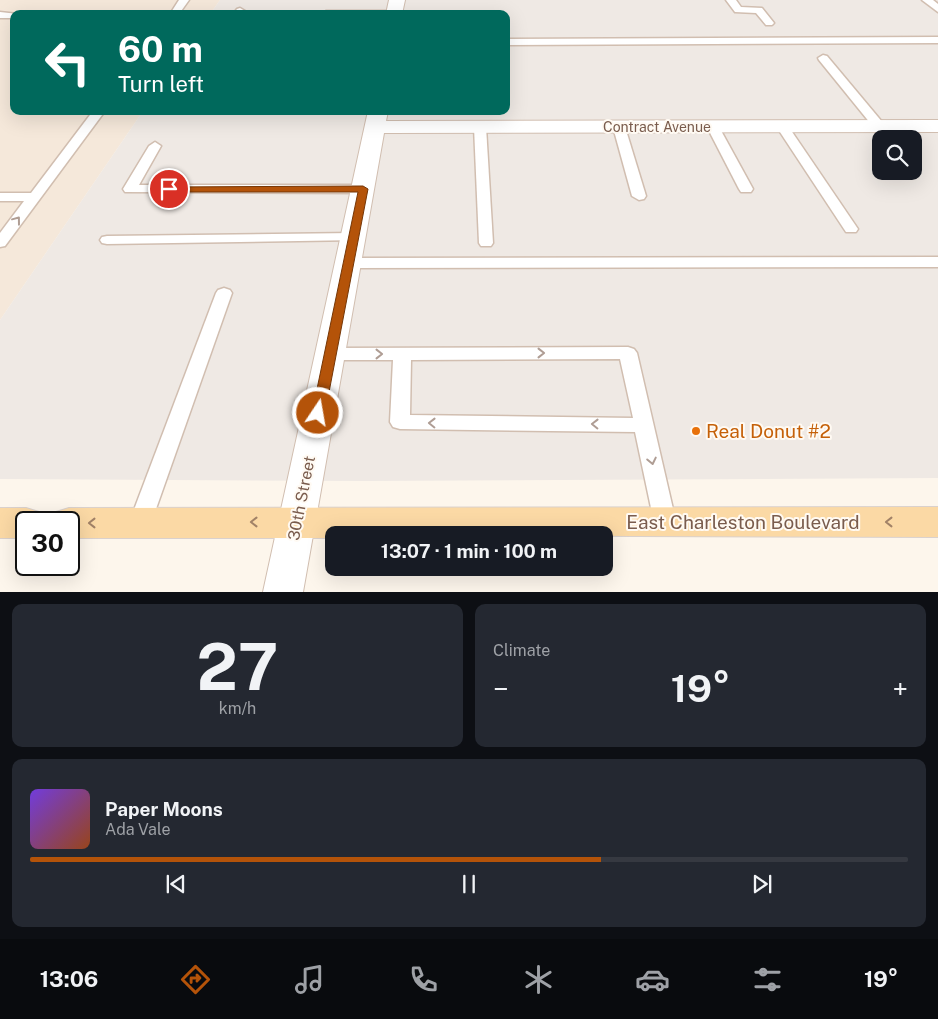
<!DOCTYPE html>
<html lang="en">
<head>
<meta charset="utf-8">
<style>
	body { margin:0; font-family:"Public Sans",sans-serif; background:#242831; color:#f1f3f6; height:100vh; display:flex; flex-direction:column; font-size:19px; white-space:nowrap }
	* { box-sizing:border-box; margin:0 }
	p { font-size:16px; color:#9ea1a6 }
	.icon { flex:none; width:28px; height:28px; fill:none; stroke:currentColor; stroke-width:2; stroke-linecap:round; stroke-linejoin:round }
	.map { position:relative; height:592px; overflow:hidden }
	.panel { display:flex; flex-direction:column; gap:12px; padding:12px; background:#0d0f14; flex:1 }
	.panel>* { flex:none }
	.banner { position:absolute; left:10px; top:10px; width:500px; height:105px; border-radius:10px; box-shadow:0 5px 20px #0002; background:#00695c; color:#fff; overflow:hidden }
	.fabs { position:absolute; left:872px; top:130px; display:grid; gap:10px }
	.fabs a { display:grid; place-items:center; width:50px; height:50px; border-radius:10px; background:#171b24; box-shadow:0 5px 20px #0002; font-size:25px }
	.speed { position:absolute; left:15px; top:511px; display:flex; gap:10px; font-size:25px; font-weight:700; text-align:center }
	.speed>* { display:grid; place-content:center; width:65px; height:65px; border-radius:50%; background:#171b24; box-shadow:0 5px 20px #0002; line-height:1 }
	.speed .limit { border:2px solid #111; border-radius:8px; background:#fff; color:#111 }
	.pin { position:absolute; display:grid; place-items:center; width:42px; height:42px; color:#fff; margin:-21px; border:2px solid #fff; border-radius:50%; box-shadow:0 1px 5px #0007 }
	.me { position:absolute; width:55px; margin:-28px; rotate:12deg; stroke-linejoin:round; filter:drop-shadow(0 0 4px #0008) }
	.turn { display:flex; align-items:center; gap:18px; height:105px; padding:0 25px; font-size:22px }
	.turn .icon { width:65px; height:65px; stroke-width:2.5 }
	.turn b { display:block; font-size:35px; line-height:42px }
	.big { font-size:38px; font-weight:700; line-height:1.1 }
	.panel .tile { flex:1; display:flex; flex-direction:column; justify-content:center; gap:8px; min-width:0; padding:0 18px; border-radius:10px; background:#242831 }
	.panel .dial { align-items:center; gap:0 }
	.dial b { font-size:65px; line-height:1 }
	.song { display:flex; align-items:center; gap:15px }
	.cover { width:60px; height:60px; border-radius:8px; background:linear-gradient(135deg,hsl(260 70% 55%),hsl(20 70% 35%)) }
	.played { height:5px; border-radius:2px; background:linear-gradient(90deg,#b45309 65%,#363941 65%) }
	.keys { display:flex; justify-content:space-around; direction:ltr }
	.heat { display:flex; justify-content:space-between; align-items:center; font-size:28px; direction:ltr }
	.panel .tiles { flex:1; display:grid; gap:12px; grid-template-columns:1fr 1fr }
	.tile:last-child { grid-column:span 2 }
	.trip { position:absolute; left:325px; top:526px; width:288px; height:50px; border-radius:10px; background:#171b24; box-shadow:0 5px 20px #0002; font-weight:700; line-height:50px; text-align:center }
	.tab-bar { display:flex; height:80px; justify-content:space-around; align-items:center; background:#090b0e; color:#9ea1a6 }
	.tab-bar .icon { width:35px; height:35px }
	.tab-bar .active { color:#b45309 }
	.tab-bar b { font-size:22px; color:#f1f3f6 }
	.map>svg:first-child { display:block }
	.residential { fill:#f5e8da }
	.industrial { fill:#efe9e4; fill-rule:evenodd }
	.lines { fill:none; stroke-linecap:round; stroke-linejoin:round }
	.service-casing { stroke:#d1beb0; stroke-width:3 }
	.minor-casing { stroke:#d1beb0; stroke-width:2 }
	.primary-casing { stroke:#dad1cd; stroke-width:2 }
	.service { fill:#fff; fill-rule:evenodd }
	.minor { fill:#fff; fill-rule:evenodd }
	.primary { fill:#fbd9a5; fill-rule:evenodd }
	.oneway { stroke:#af9d94 }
	.oneway2 { stroke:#a18267 }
	.route { fill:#b45309; stroke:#753606 }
	.food-dot { fill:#e8710a; stroke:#fffaf3; stroke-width:2 }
	.labels { text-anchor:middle; stroke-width:4; stroke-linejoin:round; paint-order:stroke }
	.far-street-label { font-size:14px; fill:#7a5c4d; stroke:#fffaf3 }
	.street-label { font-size:16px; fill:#7a5c4d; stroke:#fffaf3 }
	.near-food-label { font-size:19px; fill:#c56008; stroke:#fffaf3; text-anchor:start }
	.near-street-label { font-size:19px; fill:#7a5c4d; stroke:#fffaf3 }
</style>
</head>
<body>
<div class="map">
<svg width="938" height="592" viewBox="0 0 938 592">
	<rect width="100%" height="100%" fill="#fdf6ec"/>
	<polygon class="residential" points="0,0 220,0 210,14 14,14 14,111 143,111 0,320"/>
	<path class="industrial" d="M220,0H938V478L364,481L0,479V320L143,111H506V14H210ZM881,139H914V171H881Z"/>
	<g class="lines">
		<defs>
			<g id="service">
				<polygon points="179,0 189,0 179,14 170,14"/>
				<polygon points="726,0 736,0 741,7 762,8 774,23 772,25 766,25 756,13 735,12"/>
				<polygon points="922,0 933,0 938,4 938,12"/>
				<polygon points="240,8 245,11 243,14 233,14 237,9"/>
				<polygon points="326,11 394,11 398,14 322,14"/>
				<polygon points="0,12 18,14 14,14 14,18 0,18"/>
				<polygon points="938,37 938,43 506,45 506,39"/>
				<polygon points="823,55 827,56 883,123 885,126 883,129 875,129 819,60 818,58"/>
				<polygon points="93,111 105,111 5,246 0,247 0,233 24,201 0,201 0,193 31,193"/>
				<polygon points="782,122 786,123 858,229 856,232 846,232 844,229 776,126"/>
				<polygon points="480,123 486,127 493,243 491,246 481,246 479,243 474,127"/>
				<polygon points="619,123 625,127 646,196 644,199 639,200 632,196 613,127"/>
				<polygon points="713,123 719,127 753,189 751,192 741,192 739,189 707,127"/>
				<polygon points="155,142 161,146 139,185 363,185 370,189 363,193 125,192 123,189 149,146"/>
				<polygon points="354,233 359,234 361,237 359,240 107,244 102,243 100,240 102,237 107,236"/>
				<polygon points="938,257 938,267 348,268 343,266 340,263 343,260 348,258"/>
				<polygon points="224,288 230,290 232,293 151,523 148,529 140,532 132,529 129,523 216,293 218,290"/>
				<path d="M628,347L634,349L637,353L676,522L673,528L665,531L657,528L654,522L635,432L400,429L393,427L390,422L393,360H330L324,358L321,354L324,350L330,348ZM620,359L633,418L410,415L411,360Z"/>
			</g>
			<g id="minor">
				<polygon points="389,0 405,0 402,14 386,14"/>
				<polygon points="368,111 388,111 386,121 938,120 938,132 384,133 303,592 263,592"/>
			</g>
			<g id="primary">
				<polygon points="938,507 938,537 334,535 334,538 69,538 69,522 51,522 56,512 69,508"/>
				<polygon points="0,508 26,508 39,512 44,522 26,522 26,538 0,538"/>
			</g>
		</defs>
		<use href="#service" class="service-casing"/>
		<use href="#minor" class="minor-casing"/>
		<use href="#primary" class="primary-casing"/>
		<use href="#service" class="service"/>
		<use href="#minor" class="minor"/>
		<use href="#primary" class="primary"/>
	</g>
	<defs><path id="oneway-chevron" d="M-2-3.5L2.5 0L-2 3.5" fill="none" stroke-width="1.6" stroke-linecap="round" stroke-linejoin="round" transform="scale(1.25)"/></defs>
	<g class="oneway">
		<use href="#oneway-chevron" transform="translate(17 220) rotate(-53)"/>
		<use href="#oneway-chevron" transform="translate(541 353)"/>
		<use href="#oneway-chevron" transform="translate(379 354)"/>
		<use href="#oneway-chevron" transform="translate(432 423) rotate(-179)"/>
		<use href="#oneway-chevron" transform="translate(595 424) rotate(-179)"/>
		<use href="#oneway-chevron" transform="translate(652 461) rotate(78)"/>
	</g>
	<g class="oneway2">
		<use href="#oneway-chevron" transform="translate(254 522) rotate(180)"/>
		<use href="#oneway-chevron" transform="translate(889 522) rotate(-180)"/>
		<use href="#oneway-chevron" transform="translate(92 523) rotate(180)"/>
	</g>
	<polygon class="route" points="363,186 368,189 325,413 323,416 314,416 312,413 358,192 169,192 164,189 169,187"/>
	<circle class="food-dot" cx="696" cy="431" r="5"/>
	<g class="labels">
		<g class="far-street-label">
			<text x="657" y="132">Contract Avenue</text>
		</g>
		<g class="street-label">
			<text transform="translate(301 498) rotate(-79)" y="6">30th Street</text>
		</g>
		<g class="near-food-label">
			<text x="706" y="438">Real Donut #2</text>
		</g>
		<g class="near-street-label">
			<text x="743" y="529">East Charleston Boulevard</text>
		</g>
	</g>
</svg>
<div class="fabs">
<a><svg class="icon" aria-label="search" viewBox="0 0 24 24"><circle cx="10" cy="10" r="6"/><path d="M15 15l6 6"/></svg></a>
</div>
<div class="speed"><div class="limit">30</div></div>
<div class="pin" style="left:169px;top:189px;background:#d93025"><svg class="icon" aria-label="arrive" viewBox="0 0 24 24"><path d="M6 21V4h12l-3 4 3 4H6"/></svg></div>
<svg class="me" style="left:318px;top:413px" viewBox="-20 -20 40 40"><circle r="17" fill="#b45309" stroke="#fff" stroke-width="3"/><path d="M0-11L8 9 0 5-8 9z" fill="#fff"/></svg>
<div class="trip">13:07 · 1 min · 100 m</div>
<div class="banner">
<div class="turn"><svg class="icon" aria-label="left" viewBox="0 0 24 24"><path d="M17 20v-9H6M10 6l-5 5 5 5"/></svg><div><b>60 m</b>Turn left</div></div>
</div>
</div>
<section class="panel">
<div class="tiles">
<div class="tile dial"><b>27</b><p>km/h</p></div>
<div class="tile"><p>Climate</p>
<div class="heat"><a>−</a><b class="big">19°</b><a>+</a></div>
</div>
<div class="tile">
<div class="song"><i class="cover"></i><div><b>Paper Moons</b><p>Ada Vale</p></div></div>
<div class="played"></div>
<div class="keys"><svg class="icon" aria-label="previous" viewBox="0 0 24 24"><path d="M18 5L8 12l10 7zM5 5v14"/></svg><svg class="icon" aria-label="pause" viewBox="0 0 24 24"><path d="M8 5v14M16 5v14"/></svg><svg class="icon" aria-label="next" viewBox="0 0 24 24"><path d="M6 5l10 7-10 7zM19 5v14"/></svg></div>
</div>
</div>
</section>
<nav class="tab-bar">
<b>13:06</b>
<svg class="icon active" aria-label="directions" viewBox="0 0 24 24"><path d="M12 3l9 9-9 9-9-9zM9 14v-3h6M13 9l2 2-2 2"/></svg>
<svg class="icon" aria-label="music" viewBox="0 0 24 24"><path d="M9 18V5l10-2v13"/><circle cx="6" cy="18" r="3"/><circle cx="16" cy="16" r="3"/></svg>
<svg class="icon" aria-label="phone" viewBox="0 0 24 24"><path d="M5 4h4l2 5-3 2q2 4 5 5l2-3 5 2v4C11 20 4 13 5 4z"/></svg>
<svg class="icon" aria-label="climate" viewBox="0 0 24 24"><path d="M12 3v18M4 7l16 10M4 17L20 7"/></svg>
<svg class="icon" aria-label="car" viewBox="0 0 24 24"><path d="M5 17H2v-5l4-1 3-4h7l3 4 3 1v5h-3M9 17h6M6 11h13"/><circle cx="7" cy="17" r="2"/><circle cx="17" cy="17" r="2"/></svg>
<svg class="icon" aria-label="filters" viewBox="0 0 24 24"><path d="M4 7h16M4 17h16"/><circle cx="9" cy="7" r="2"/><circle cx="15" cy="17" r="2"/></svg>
<b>19°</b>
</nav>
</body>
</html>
